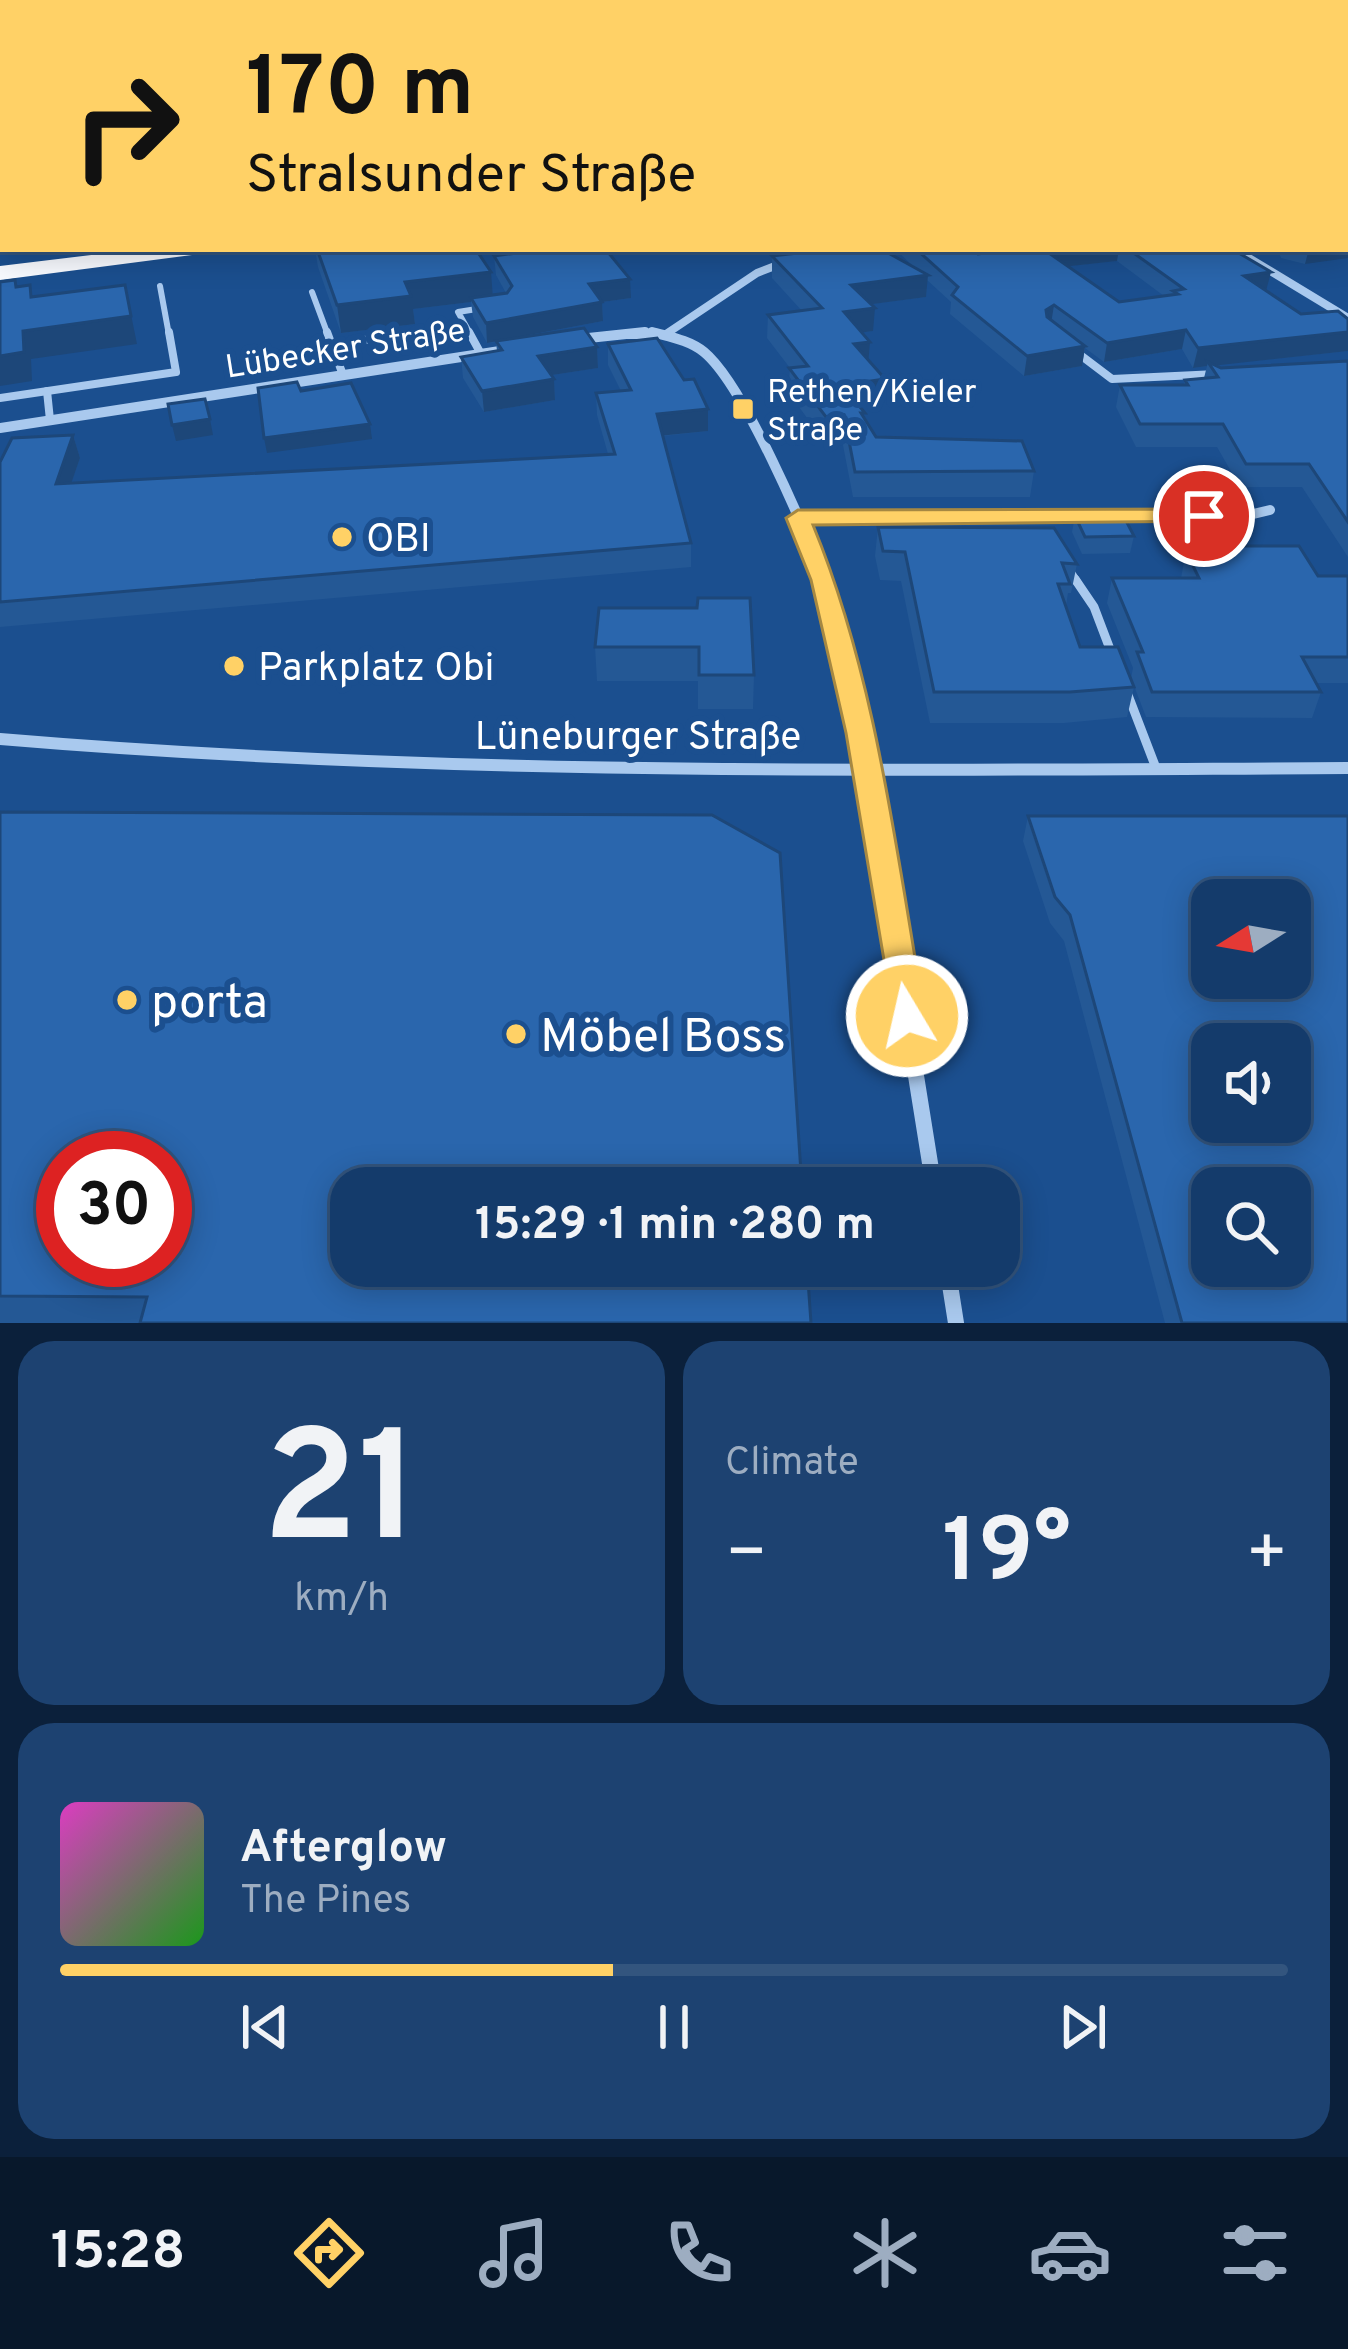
<!DOCTYPE html>
<html lang="en">
<head>
<meta charset="utf-8">
<style>
	body { margin:0; font-family:Overpass,sans-serif; background:#1d4271; color:#f1f3f6; height:100vh; display:flex; flex-direction:column; font-size:45px; white-space:nowrap }
	* { box-sizing:border-box; margin:0 }
	p { font-size:39px; color:#9dadc1 }
	.icon { flex:none; width:66px; height:66px; fill:none; stroke:currentColor; stroke-width:2; stroke-linecap:round; stroke-linejoin:round }
	.map { position:relative; height:1323px; overflow:hidden }
	.drawer { display:flex; flex-direction:column; gap:18px; padding:18px; background:#0b203b; flex:1 }
	.drawer>* { flex:none }
	.hud { position:absolute; left:0px; top:0px; width:1350px; height:252px; box-shadow:0 6px 30px #0003,0 0 0 3px #33557e; background:#ffd166; color:#111; overflow:hidden }
	.needle { width:78px; rotate:259deg }
	.tools { position:absolute; left:1191px; top:879px; display:grid; gap:24px }
	.tools a { display:grid; place-items:center; width:120px; height:120px; border-radius:24px; background:#143b6b; box-shadow:0 6px 30px #0003,0 0 0 3px #33557e; font-size:60px }
	.speed { position:absolute; left:36px; top:1131px; display:flex; gap:24px; font-size:60px; font-weight:700; text-align:center }
	.speed>* { display:grid; place-content:center; width:156px; height:156px; border-radius:50%; background:#143b6b; box-shadow:0 6px 30px #0003,0 0 0 3px #33557e; line-height:1 }
	.speed .limit { border:18px solid #d22; background:#fff; color:#111 }
	.pin { position:absolute; display:grid; place-items:center; width:102px; height:102px; color:#fff; margin:-51px; border:6px solid #fff; border-radius:50%; box-shadow:0 3px 12px #0007 }
	.me { position:absolute; width:132px; margin:-66px; rotate:351deg; stroke-linejoin:round; filter:drop-shadow(0 0 9px #0008) }
	.turn { display:flex; align-items:center; gap:42px; height:252px; padding:0 48px; font-size:54px }
	.turn .icon { width:156px; height:156px; stroke-width:2.5 }
	.turn b { display:block; font-size:84px; line-height:102px }
	.big { font-size:90px; font-weight:700; line-height:1.1 }
	.drawer .card { flex:1; display:flex; flex-direction:column; justify-content:center; gap:18px; min-width:0; padding:0 42px; border-radius:36px; background:#1d4271 }
	.drawer .dial { align-items:center; gap:0 }
	.dial b { font-size:156px; line-height:1 }
	.song { display:flex; align-items:center; gap:36px }
	.cover { width:144px; height:144px; border-radius:18px; background:linear-gradient(135deg,hsl(310 70% 55%),hsl(120 70% 35%)) }
	.played { height:12px; border-radius:6px; background:linear-gradient(90deg,#ffd166 45%,#33557e 45%) }
	.keys { display:flex; justify-content:space-around; direction:ltr }
	.heat { display:flex; justify-content:space-between; align-items:center; font-size:66px; direction:ltr }
	.drawer .tiles { flex:1; display:grid; gap:18px; grid-template-columns:1fr 1fr }
	.card:last-child { grid-column:span 2 }
	.trip { position:absolute; left:330px; top:1167px; width:690px; height:120px; border-radius:36px; background:#143b6b; box-shadow:0 6px 30px #0003,0 0 0 3px #33557e; font-weight:700; line-height:120px; text-align:center }
	.menu { display:flex; height:192px; justify-content:space-around; align-items:center; background:#08182b; color:#9dadc1 }
	.menu .icon { width:84px; height:84px }
	.menu .on { color:#ffd166 }
	.menu b { font-size:54px; color:#f1f3f6 }
	.map>svg:first-child { display:block }
	.lines { fill:none; stroke-linecap:round; stroke-linejoin:round }
	.path { stroke:#a9c9ee; stroke-width:3; stroke-dasharray:3 4.5; stroke-linecap:butt }
	.service-far2 { stroke:#a9c9ee; stroke-width:6 }
	.service-far1 { stroke:#a9c9ee; stroke-width:8 }
	.service { stroke:#a9c9ee; stroke-width:9 }
	.minor-far4 { stroke:#a9c9ee; stroke-width:6 }
	.minor-far3 { stroke:#a9c9ee; stroke-width:8 }
	.minor-far2 { stroke:#a9c9ee; stroke-width:10 }
	.minor-far1 { stroke:#a9c9ee; stroke-width:12 }
	.minor { stroke:#a9c9ee; stroke-width:16 }
	.trunk { fill:#f8faff; fill-rule:evenodd }
	.wall { fill:#245895; fill-rule:evenodd }
	.shaded-wall { fill:#1d4779 }
	.building { fill:#2a66ad; stroke:#1d4779; stroke-width:3; fill-rule:evenodd }
	.route { fill:#ffd166; stroke:#a68842; stroke-width:3 }
	.poi-dot { fill:#ffd166; stroke:#1b4f8f; stroke-width:4.5 }
	.labels { text-anchor:middle; stroke-width:12; stroke-linejoin:round; paint-order:stroke }
	.far-street-label { font-size:33px; fill:#fff; stroke:#1b4f8f }
	.far-poi-label { font-size:33px; fill:#fff; stroke:#1b4f8f; text-anchor:start }
	.poi-label { font-size:39px; fill:#fff; stroke:#1b4f8f; text-anchor:start }
	.street-label { font-size:39px; fill:#fff; stroke:#1b4f8f }
	.near-poi-label { font-size:48px; fill:#fff; stroke:#1b4f8f; text-anchor:start }
</style>
</head>
<body>
<div class="map">
<svg width="1348" height="1323" viewBox="0 0 1348 1323">
	<rect width="100%" height="100%" fill="#1b4f8f"/>
	<g class="lines">
		<g class="path">
			<polyline points="187,0 191,3"/>
			<polyline points="653,0 660,3"/>
		</g>
		<g class="service-far2">
			<polyline points="160,286 169,335"/>
			<polyline points="312,292 328,335"/>
			<polyline points="396,335 426,331"/>
			<polyline points="471,335 458,312 483,308"/>
		</g>
		<g class="service-far1">
			<polyline points="327,332 343,375"/>
			<polyline points="469,332 481,354"/>
			<polyline points="332,345 416,332"/>
			<polyline points="1075,351 1112,379 1217,374"/>
			<polyline points="47,391 50,420"/>
			<polyline points="0,398 176,372 169,332"/>
			<polyline points="1070,571 1077,582"/>
		</g>
		<g class="service">
			<polyline points="1075,579 1094,607 1113,657"/>
			<polyline points="1128,695 1156,768"/>
		</g>
		<polyline class="minor-far4" points="1042,3 1052,0"/>
		<g class="minor-far3">
			<polyline points="1234,249 1348,318"/>
			<polyline points="666,334 757,273 819,249"/>
			<polyline points="615,335 665,335"/>
		</g>
		<g class="minor-far2">
			<path d="M652,332C670,337 689,340 704,352C744,385 805,530 825,582"/>
			<polyline points="579,339 645,332"/>
			<polyline points="0,428 500,351"/>
			<polyline points="1110,516 1245,516 1270,510"/>
			<polyline points="798,518 1090,516"/>
		</g>
		<g class="minor-far1">
			<polyline points="824,579 861,733 888,904"/>
			<path d="M0,739C449,777 898,770 1348,768"/>
		</g>
		<g class="minor">
			<polyline points="888,901 934,1188"/>
			<polyline points="947,1266 956,1323"/>
		</g>
		<g class="trunk">
			<rect x="1347" y="37" width="1" height="10"/>
			<polygon points="141,249 203,249 192,255 0,280 0,266"/>
		</g>
	</g>
	<g class="wall">
		<polygon points="315,249 468,249 493,295 506,293 496,275 494,256 597,249 597,253 631,298 602,302 603,321 514,338 597,347 598,368 552,375 554,379 555,400 484,412 463,378 461,357 497,351 496,342 487,343 473,317 471,302 413,309 415,324 341,333 318,267"/>
		<path d="M895,249H1232L1266,291L1301,314L1348,319V351L1215,365L1221,368L1348,361V557L1302,487H1240L1217,447H1136L1116,407L1120,385H1184L1185,380L1204,378L1207,366L1193,368L1182,349L1104,362L1085,348L1082,366L1024,376L950,314L951,302L927,280L926,297L871,304L873,331L862,332L869,360L885,379L883,403L860,406L865,420L876,437L1034,471L1030,497H853L842,440L824,441L788,392L790,368L767,338L768,315L802,311L772,278V256L914,267ZM1117,261L1164,296L1119,302L1068,266Z"/>
		<polygon points="1278,249 1347,249 1305,264 1281,258"/>
		<polygon points="608,344 708,431 663,436 691,543 691,567 0,627 0,462 73,435 80,458 71,483 608,454 597,415 596,393 621,391 608,365"/>
		<polygon points="1075,516 1134,536 1130,553 1082,554 1072,532"/>
		<polygon points="1192,520 1231,546 1318,576 1348,576 1348,683 1316,683 1321,692 1312,718 1146,717 1131,678 1133,668 1107,603 1112,578 1181,578"/>
		<polygon points="878,527 1077,564 1071,593 1068,593 1066,606 1080,647 1134,687 1127,717 1064,723 930,723 901,581 880,580 875,556"/>
		<polygon points="697,608 754,675 753,709 698,709 698,681 597,681 595,647"/>
		<polygon points="0,812 811,1323 0,1323"/>
		<polygon points="1028,816 1348,1323 1165,1323 1064,941 1050,923 1023,841"/>
	</g>
	<g class="shaded-wall">
		<polygon points="1347,235 1348,258 1305,264 1309,249 1347,249"/>
		<polygon points="980,249 1031,249 979,257"/>
		<polygon points="1061,249 1119,249 1117,261 1043,269 1046,251"/>
		<polygon points="491,272 493,299 471,298 471,302 413,309 415,324 341,333 337,305 405,282"/>
		<polygon points="1271,272 1266,291 1244,276"/>
		<polygon points="928,275 926,297 850,307 851,285"/>
		<polygon points="630,279 631,298 602,302 603,321 487,343 486,323 589,284"/>
		<polygon points="125,285 137,344 31,359 32,381 0,386 0,356 23,331"/>
		<polygon points="1054,305 1051,324 1043,329 1046,310"/>
		<polygon points="875,308 873,331 842,335 844,312"/>
		<polygon points="1186,330 1182,349 1104,362 1107,343"/>
		<polygon points="1348,332 1348,351 1211,366 1208,362 1207,366 1193,368 1198,348"/>
		<polygon points="870,342 868,365 854,344"/>
		<polygon points="1085,346 1082,366 1024,376 1027,356"/>
		<polygon points="597,347 598,368 539,377 538,356"/>
		<polygon points="554,379 555,400 484,412 482,391"/>
		<polygon points="885,379 883,403 840,409 842,385"/>
		<polygon points="708,409 708,431 658,436 657,414"/>
		<polygon points="844,415 842,440 824,441 826,417"/>
		<polygon points="210,419 213,435 176,441 172,425"/>
		<polygon points="370,424 372,439 267,453 264,438"/>
		<polygon points="73,435 80,458 63,507 56,484"/>
	</g>
	<g class="building">
		<polygon points="0,0 39,0 43,3 3,3 3,30 0,30"/>
		<polygon points="1347,74 1348,74 1347,133"/>
		<polygon points="1347,170 1348,172 1347,235"/>
		<polygon points="317,249 468,249 469,252 477,251 491,272 405,282 411,296 337,305"/>
		<polygon points="546,249 595,249 594,253 607,251 630,279 589,284 602,302 486,323 471,298 507,293 512,286 494,256"/>
		<polygon points="833,249 881,249 928,275 851,285 875,308 844,312 870,342 854,344 885,379 842,385 865,413 861,413 876,437 1022,441 1034,471 855,472 844,415 826,417 789,368 808,366 768,315 822,308 772,256"/>
		<polygon points="916,249 972,249 978,254 1013,249 1061,249 1046,251 1119,302 1178,294 1173,291 1184,289 1128,249 1232,249 1271,272 1244,276 1301,314 1338,311 1348,319 1348,332 1198,348 1186,330 1107,343 1054,305 1046,310 1047,317 1085,346 1027,356 952,295 958,287"/>
		<polygon points="15,280 16,287 30,285 31,297 125,285 131,316 23,331 24,352 0,356 0,282"/>
		<polygon points="584,328 597,347 538,356 554,379 482,391 461,357 502,350 496,341"/>
		<polygon points="657,338 684,380 694,379 708,409 657,414 691,543 0,602 0,462 12,438 73,435 56,484 615,454 596,393 631,390 608,344"/>
		<polygon points="1348,361 1348,522 1309,464 1246,464 1223,424 1140,424 1120,385 1188,385 1185,380 1218,377 1208,362 1221,368"/>
		<polygon points="297,382 301,391 351,383 370,424 264,438 258,388"/>
		<polygon points="205,399 210,419 172,425 168,404"/>
		<polygon points="1123,515 1134,536 1085,537 1075,516"/>
		<polygon points="1192,520 1218,520 1231,546 1299,546 1318,576 1348,576 1348,657 1302,657 1321,692 1152,692 1137,652 1143,652 1112,578 1199,578 1187,554"/>
		<polygon points="878,527 1054,528 1077,564 1062,563 1070,584 1058,584 1080,647 1118,647 1134,687 1070,692 934,692 905,552 883,551"/>
		<polygon points="698,598 750,598 754,675 699,675 699,647 595,647 599,608 697,608"/>
		<path d="M0,812L712,815L780,853L802,1188H351V1266H807L811,1323H140L147,1297L0,1296ZM63,1158H165V1260H63Z"/>
		<path d="M1028,816H1348V1323H1182L1070,915L1055,897ZM1212,900H1290V978H1212ZM1212,1044H1290V1122H1212ZM1212,1188H1290V1266H1212Z"/>
	</g>
	<path class="route" d="M1204,509L1213,511V521L813,525C877,680 896,852 925,1016L920,1026L907,1030L895,1026L846,733L811,580L786,518L798,510Z"/>
	<g class="poi-dot">
		<rect x="731" y="397" width="24" height="24" rx="6"/>
		<circle cx="342" cy="537" r="12"/>
		<circle cx="234" cy="666" r="12"/>
		<circle cx="127" cy="1000" r="12"/>
		<circle cx="516" cy="1034" r="12"/>
	</g>
	<g class="labels">
		<g class="far-street-label">
			<text transform="translate(345 347) rotate(-9)" y="12">Lübecker Straße</text>
		</g>
		<g class="far-poi-label">
			<text x="767" y="402">Rethen/Kieler<tspan x="767" dy="38">Straße</tspan></text>
		</g>
		<g class="poi-label">
			<text x="366" y="551">OBI</text>
			<text x="258" y="680">Parkplatz Obi</text>
		</g>
		<g class="street-label">
			<text x="638" y="749">Lüneburger Straße</text>
		</g>
		<g class="near-poi-label">
			<text x="151" y="1017">porta</text>
			<text x="540" y="1051">Möbel Boss</text>
		</g>
	</g>
</svg>
<div class="tools">
<a><svg class="needle" viewBox="-14 -14 28 28"><path d="M0-13l5 13h-10z" fill="#e53935"/><path d="M0 13l5-13h-10z" fill="#9dadc1"/></svg></a>
<a><svg class="icon" aria-label="sound" viewBox="0 0 24 24"><path d="M4 9h4l5-4v14l-5-4H4zM17 9q2 3 0 6"/></svg></a>
<a><svg class="icon" aria-label="search" viewBox="0 0 24 24"><circle cx="10" cy="10" r="6"/><path d="M15 15l6 6"/></svg></a>
</div>
<div class="speed"><div class="limit">30</div></div>
<div class="pin" style="left:1204px;top:516px;background:#d93025"><svg class="icon" aria-label="arrive" viewBox="0 0 24 24"><path d="M6 21V4h12l-3 4 3 4H6"/></svg></div>
<svg class="me" style="left:907px;top:1016px" viewBox="-20 -20 40 40"><circle r="17" fill="#ffd166" stroke="#fff" stroke-width="3"/><path d="M0-11L8 9 0 5-8 9z" fill="#fff"/></svg>
<div class="trip">15:29 · 1 min · 280 m</div>
<div class="hud">
<div class="turn"><svg class="icon" aria-label="right" viewBox="0 0 24 24"><path d="M7 20v-9h11M14 6l5 5-5 5"/></svg><div><b>170 m</b>Stralsunder Straße</div></div>
</div>
</div>
<section class="drawer">
<div class="tiles">
<div class="card dial"><b>21</b><p>km/h</p></div>
<div class="card"><p>Climate</p>
<div class="heat"><a>−</a><b class="big">19°</b><a>+</a></div>
</div>
<div class="card">
<div class="song"><i class="cover"></i><div><b>Afterglow</b><p>The Pines</p></div></div>
<div class="played"></div>
<div class="keys"><svg class="icon" aria-label="previous" viewBox="0 0 24 24"><path d="M18 5L8 12l10 7zM5 5v14"/></svg><svg class="icon" aria-label="pause" viewBox="0 0 24 24"><path d="M8 5v14M16 5v14"/></svg><svg class="icon" aria-label="next" viewBox="0 0 24 24"><path d="M6 5l10 7-10 7zM19 5v14"/></svg></div>
</div>
</div>
</section>
<nav class="menu">
<b>15:28</b>
<svg class="icon on" aria-label="directions" viewBox="0 0 24 24"><path d="M12 3l9 9-9 9-9-9zM9 14v-3h6M13 9l2 2-2 2"/></svg>
<svg class="icon" aria-label="music" viewBox="0 0 24 24"><path d="M9 18V5l10-2v13"/><circle cx="6" cy="18" r="3"/><circle cx="16" cy="16" r="3"/></svg>
<svg class="icon" aria-label="phone" viewBox="0 0 24 24"><path d="M5 4h4l2 5-3 2q2 4 5 5l2-3 5 2v4C11 20 4 13 5 4z"/></svg>
<svg class="icon" aria-label="climate" viewBox="0 0 24 24"><path d="M12 3v18M4 7l16 10M4 17L20 7"/></svg>
<svg class="icon" aria-label="car" viewBox="0 0 24 24"><path d="M5 17H2v-5l4-1 3-4h7l3 4 3 1v5h-3M9 17h6M6 11h13"/><circle cx="7" cy="17" r="2"/><circle cx="17" cy="17" r="2"/></svg>
<svg class="icon" aria-label="filters" viewBox="0 0 24 24"><path d="M4 7h16M4 17h16"/><circle cx="9" cy="7" r="2"/><circle cx="15" cy="17" r="2"/></svg>
</nav>
</body>
</html>
